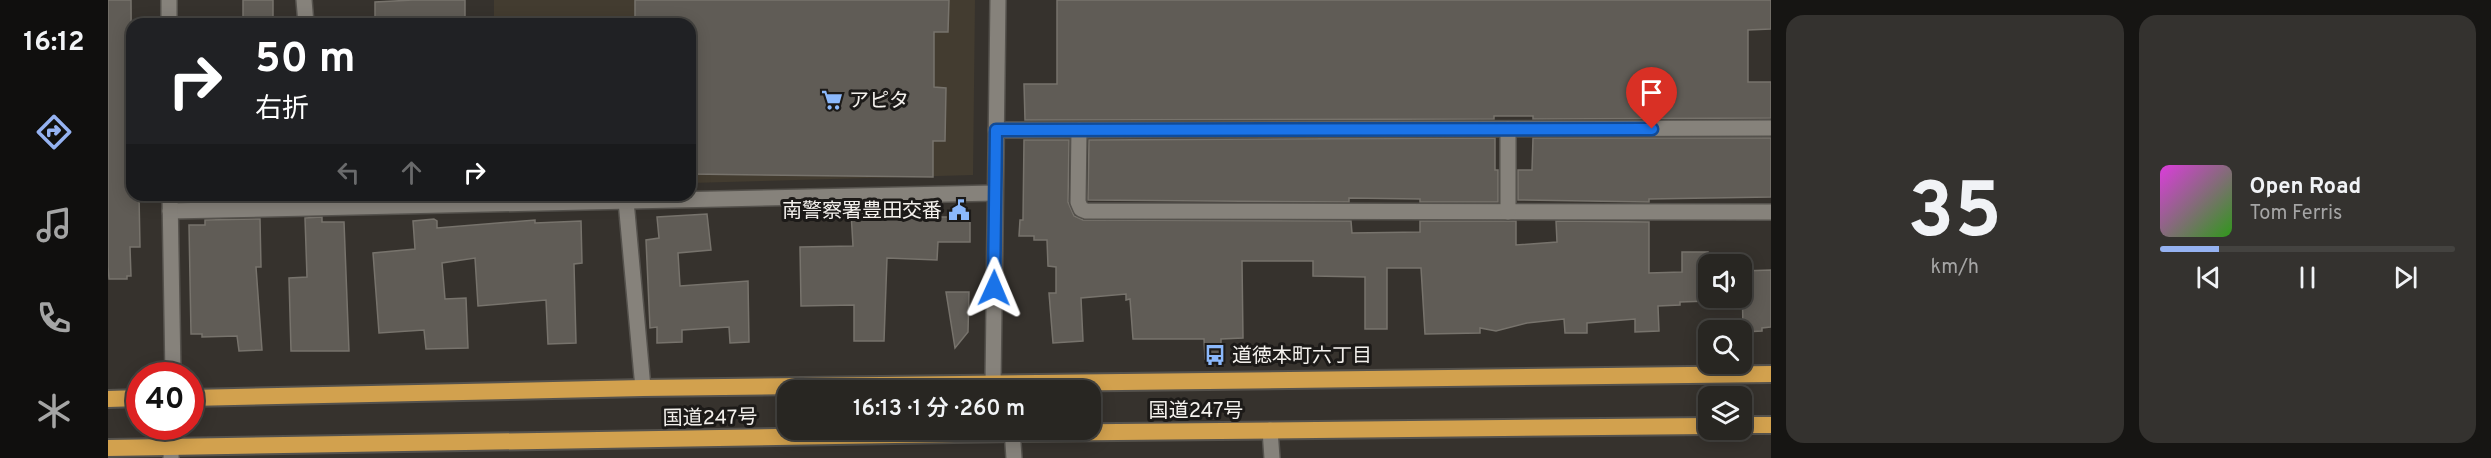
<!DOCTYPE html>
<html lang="ja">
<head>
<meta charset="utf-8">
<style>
	body { margin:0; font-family:Overpass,"Noto Sans JP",sans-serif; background:#34322f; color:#f1f3f6; height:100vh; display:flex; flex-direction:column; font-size:22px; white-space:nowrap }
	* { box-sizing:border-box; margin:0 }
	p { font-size:20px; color:#a5a5a5 }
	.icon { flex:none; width:33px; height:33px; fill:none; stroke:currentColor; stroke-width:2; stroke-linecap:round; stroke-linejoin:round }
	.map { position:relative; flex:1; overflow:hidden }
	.side { display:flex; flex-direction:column; gap:15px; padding:15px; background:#161513; width:720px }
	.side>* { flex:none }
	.guide { position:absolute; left:18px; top:18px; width:570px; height:183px; border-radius:18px; box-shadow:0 3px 15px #0003,0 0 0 2px #444340; background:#202124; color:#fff; overflow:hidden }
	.buttons { position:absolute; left:1590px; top:254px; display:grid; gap:12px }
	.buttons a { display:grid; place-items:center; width:54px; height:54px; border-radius:12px; background:#282622; box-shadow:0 3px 15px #0003,0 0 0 2px #444340; font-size:30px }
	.speed { position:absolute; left:18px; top:362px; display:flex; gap:12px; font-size:30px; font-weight:700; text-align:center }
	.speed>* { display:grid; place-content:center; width:78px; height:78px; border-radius:50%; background:#282622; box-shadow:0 3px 15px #0003,0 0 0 2px #444340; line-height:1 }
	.speed .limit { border:9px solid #d22; background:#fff; color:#111 }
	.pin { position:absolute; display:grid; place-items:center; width:51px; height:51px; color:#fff; margin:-62px -26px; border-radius:50% 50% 50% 0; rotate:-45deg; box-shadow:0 0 6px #0007 }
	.pin .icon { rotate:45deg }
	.me { position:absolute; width:66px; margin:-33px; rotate:1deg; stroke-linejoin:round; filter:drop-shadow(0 0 4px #0008) }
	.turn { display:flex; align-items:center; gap:21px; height:126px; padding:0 30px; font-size:27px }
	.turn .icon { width:78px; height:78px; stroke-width:2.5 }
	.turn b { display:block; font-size:42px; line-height:51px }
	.lanes { display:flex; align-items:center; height:57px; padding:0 30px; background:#0003; justify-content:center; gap:30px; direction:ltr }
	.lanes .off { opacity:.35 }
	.side .card { flex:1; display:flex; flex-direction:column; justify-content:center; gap:9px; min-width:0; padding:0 21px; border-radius:18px; background:#34322f }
	.side .dial { align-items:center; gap:0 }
	.dial b { font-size:78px; line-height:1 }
	.song { display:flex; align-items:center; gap:18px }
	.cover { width:72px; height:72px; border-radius:9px; background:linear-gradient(135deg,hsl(300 70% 55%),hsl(110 70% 35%)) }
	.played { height:6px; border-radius:3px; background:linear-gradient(90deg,#95b2f1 20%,#444340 20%) }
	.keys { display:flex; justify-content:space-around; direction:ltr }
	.side .tiles { flex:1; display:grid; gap:15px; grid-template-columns:repeat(2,1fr) }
	.trip { position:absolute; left:669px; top:380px; width:324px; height:60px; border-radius:18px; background:#282622; box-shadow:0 3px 15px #0003,0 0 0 2px #444340; font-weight:600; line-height:60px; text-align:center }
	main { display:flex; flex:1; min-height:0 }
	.tabs { display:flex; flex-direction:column; width:108px; justify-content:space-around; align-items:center; background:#100f0e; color:#a5a5a5 }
	.tabs .icon { width:42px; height:42px }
	.tabs .current { color:#95b2f1 }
	.tabs b { font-size:27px; color:#f1f3f6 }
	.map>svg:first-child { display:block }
	.built { fill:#433c30 }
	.building { fill:#605c56; stroke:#77736c; stroke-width:1.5 }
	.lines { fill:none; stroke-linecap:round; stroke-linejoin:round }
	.minor-casing { stroke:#55524d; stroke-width:18 }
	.tertiary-casing { stroke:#55524d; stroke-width:18 }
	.trunk-casing { stroke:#55524d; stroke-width:20 }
	.minor { stroke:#86827b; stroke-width:15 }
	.tertiary { stroke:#86827b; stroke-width:15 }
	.trunk { stroke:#d2a14e; stroke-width:16 }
	.route-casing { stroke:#114b97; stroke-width:15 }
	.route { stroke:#1a73e8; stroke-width:10 }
	.labels { text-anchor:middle; stroke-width:6; stroke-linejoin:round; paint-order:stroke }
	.poi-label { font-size:20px; fill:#f3f0ec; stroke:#1c1a18; text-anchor:start }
	.street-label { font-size:20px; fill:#f3f0ec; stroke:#1c1a18 }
</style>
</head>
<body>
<main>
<nav class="tabs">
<b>16:12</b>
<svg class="icon current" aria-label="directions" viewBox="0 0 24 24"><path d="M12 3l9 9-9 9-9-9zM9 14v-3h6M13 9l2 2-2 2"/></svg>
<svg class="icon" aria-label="music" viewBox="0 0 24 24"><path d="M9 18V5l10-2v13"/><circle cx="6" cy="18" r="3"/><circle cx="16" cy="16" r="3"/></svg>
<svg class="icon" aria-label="phone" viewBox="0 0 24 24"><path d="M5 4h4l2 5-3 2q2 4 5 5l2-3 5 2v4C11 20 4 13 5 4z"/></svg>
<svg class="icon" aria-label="climate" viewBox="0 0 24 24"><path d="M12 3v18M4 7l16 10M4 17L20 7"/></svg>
</nav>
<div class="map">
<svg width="1663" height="458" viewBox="0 0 1663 458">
	<rect width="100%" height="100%" fill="#36322d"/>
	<polygon class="built" points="386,0 867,0 865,175 582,183 582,24 386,24"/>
	<g class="building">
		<polygon points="0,0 23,0 24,195 31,195 32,247 22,247 23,276 19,276 19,279 1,279 0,266"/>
		<rect x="135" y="0" width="30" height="24"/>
		<polygon points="305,0 357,0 357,24 267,24 267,2"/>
		<polygon points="527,0 841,0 840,32 826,32 826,87 838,88 837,141 825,141 825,177 582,174 582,24 527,24"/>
		<polygon points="949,0 1663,0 1663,29 1640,30 1640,82 1663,82 1663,118 1425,119 1425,116 1386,116 1386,119 917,120 916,84 949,84"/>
		<polygon points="1387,138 1387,170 1390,170 1390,202 1312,202 1312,199 1241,198 1241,202 980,200 981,140"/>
		<polygon points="1425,138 1663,138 1663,197 1541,199 1541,202 1410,200 1410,170 1424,170"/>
		<polygon points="916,140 961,140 960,202 966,216 975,220 1243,221 1244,233 1312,232 1312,221 1408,221 1408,245 1449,242 1448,221 1541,222 1541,273 1574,272 1574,252 1600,252 1601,301 1572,302 1572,305 1550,306 1551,331 1527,332 1527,319 1479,323 1479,333 1457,333 1456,319 1419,323 1388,331 1372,328 1372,333 1317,334 1313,268 1279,268 1279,329 1257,329 1257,277 1205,276 1205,261 1134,261 1135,338 1113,339 1113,359 1097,359 1096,339 1025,339 1022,299 1018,300 1018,294 973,298 975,341 945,343 941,293 948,293 948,267 940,266 939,240 926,240 926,236 911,236 912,220 915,220"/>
		<rect x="97" y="195" width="41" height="5"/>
		<polygon points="774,210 820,213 819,217 862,217 862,242 830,242 829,260 779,258 776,341 746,341 746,305 693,306 692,247 745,246 743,212"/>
		<polygon points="599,214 603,250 570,253 572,286 640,281 641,342 622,343 621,327 574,330 574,342 549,343 549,327 542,328 538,240 551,238 549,217"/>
		<polygon points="214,217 214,222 236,222 241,351 183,351 181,278 199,277 197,218"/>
		<polygon points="152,219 153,267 148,267 154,350 131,351 129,336 94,337 94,334 83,334 81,225 97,225 97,220"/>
		<polygon points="326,219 329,221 329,228 427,220 427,223 473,221 474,263 466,264 468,343 440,344 438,300 370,306 367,258 334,263 337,299 358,298 360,348 318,349 316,330 271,333 265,253 307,249 305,221"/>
		<polygon points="1663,270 1663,327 1654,328 1654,331 1635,332 1634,271"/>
		<polygon points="838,292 861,292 860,332 847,348"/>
	</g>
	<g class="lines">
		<defs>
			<g id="minor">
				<polyline points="196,0 198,24"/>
				<polyline points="888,130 1663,128"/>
				<polyline points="971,130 970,202 973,209 978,211 1663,212"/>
				<polyline points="518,201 535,388"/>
				<polyline points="62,211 887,193"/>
				<polyline points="1400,212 1400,129"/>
				<polyline points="1162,430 1164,458"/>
				<polyline points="63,458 64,426"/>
			</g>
			<g id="tertiary">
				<polyline points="61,0 61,24"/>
				<polyline points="62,195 65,375"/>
				<polyline points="888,390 885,383 890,0"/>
				<polyline points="904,429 906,458"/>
			</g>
			<g id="trunk">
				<polyline points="82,398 535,388 1663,374"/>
				<polyline points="0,399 32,398"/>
				<polyline points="1634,425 1663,425"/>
				<polyline points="0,448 906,433 1600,426"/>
			</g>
		</defs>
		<use href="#minor" class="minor-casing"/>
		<use href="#tertiary" class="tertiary-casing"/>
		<use href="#trunk" class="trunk-casing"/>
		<use href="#minor" class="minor"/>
		<use href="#tertiary" class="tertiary"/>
		<use href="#trunk" class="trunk"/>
	</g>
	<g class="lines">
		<defs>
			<polyline id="route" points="886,288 888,130 1544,129"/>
		</defs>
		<use href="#route" class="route-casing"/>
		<use href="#route" class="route"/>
	</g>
	<defs>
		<symbol id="supermarket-bare" viewBox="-9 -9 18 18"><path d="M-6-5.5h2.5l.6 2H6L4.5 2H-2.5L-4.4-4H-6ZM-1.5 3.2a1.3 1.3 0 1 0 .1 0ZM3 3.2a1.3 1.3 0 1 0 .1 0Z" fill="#8cb9fc" stroke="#1c1a18" stroke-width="2.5" paint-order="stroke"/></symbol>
		<symbol id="civic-bare" viewBox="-9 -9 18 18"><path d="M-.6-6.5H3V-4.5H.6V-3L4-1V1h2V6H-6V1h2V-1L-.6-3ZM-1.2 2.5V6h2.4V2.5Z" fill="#8cb9fc" stroke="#1c1a18" stroke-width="2.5" paint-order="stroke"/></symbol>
		<symbol id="bus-bare" viewBox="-9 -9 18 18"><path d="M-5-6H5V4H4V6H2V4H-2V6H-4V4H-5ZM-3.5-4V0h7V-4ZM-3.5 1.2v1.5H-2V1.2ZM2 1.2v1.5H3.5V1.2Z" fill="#8cb9fc" stroke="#1c1a18" stroke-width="2.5" paint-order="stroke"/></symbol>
	</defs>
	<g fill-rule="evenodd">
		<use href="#supermarket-bare" x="709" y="85" width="30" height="30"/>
		<use href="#civic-bare" x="836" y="195" width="30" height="30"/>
		<use href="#bus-bare" x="1092" y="340" width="30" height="30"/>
	</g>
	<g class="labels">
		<g class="poi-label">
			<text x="741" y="107">アピタ</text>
			<text x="834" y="217" text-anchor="end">南警察署豊田交番</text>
			<text x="1124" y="362">道徳本町六丁目</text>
		</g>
		<g class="street-label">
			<text x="1088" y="417">国道247号</text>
			<text transform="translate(602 417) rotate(-1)" y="7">国道247号</text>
		</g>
	</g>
</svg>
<div class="buttons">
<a><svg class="icon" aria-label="sound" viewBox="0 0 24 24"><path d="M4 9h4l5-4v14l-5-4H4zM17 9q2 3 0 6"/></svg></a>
<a><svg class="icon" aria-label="search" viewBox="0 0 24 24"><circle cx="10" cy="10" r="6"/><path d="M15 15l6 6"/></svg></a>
<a><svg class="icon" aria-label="layers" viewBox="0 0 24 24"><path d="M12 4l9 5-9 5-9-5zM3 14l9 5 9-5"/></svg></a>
</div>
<div class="speed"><div class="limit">40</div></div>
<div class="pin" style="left:1544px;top:129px;background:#d93025"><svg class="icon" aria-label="arrive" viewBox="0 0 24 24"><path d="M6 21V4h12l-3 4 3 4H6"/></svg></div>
<svg class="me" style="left:886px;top:288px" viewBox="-20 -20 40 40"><path d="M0-17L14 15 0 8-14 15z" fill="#1a73e8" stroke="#fff" stroke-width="4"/></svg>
<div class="trip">16:13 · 1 分 · 260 m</div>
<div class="guide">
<div class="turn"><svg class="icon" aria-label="right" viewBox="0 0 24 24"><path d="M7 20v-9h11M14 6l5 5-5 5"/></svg><div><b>50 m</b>右折</div></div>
<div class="lanes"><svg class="icon off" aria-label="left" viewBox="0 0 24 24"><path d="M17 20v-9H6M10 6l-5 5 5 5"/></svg><svg class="icon off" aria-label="ahead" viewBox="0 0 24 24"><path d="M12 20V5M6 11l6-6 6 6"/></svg><svg class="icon" aria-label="right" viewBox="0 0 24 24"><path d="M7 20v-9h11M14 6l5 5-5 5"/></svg></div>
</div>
</div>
<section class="side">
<div class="tiles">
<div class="card dial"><b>35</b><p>km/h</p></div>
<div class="card">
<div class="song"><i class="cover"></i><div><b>Open Road</b><p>Tom Ferris</p></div></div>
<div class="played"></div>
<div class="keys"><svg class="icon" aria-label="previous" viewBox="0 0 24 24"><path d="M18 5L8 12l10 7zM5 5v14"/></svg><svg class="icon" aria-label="pause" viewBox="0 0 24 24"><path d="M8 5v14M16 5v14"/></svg><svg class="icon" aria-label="next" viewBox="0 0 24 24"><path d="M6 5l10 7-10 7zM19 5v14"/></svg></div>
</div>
</div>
</section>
</main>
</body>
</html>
